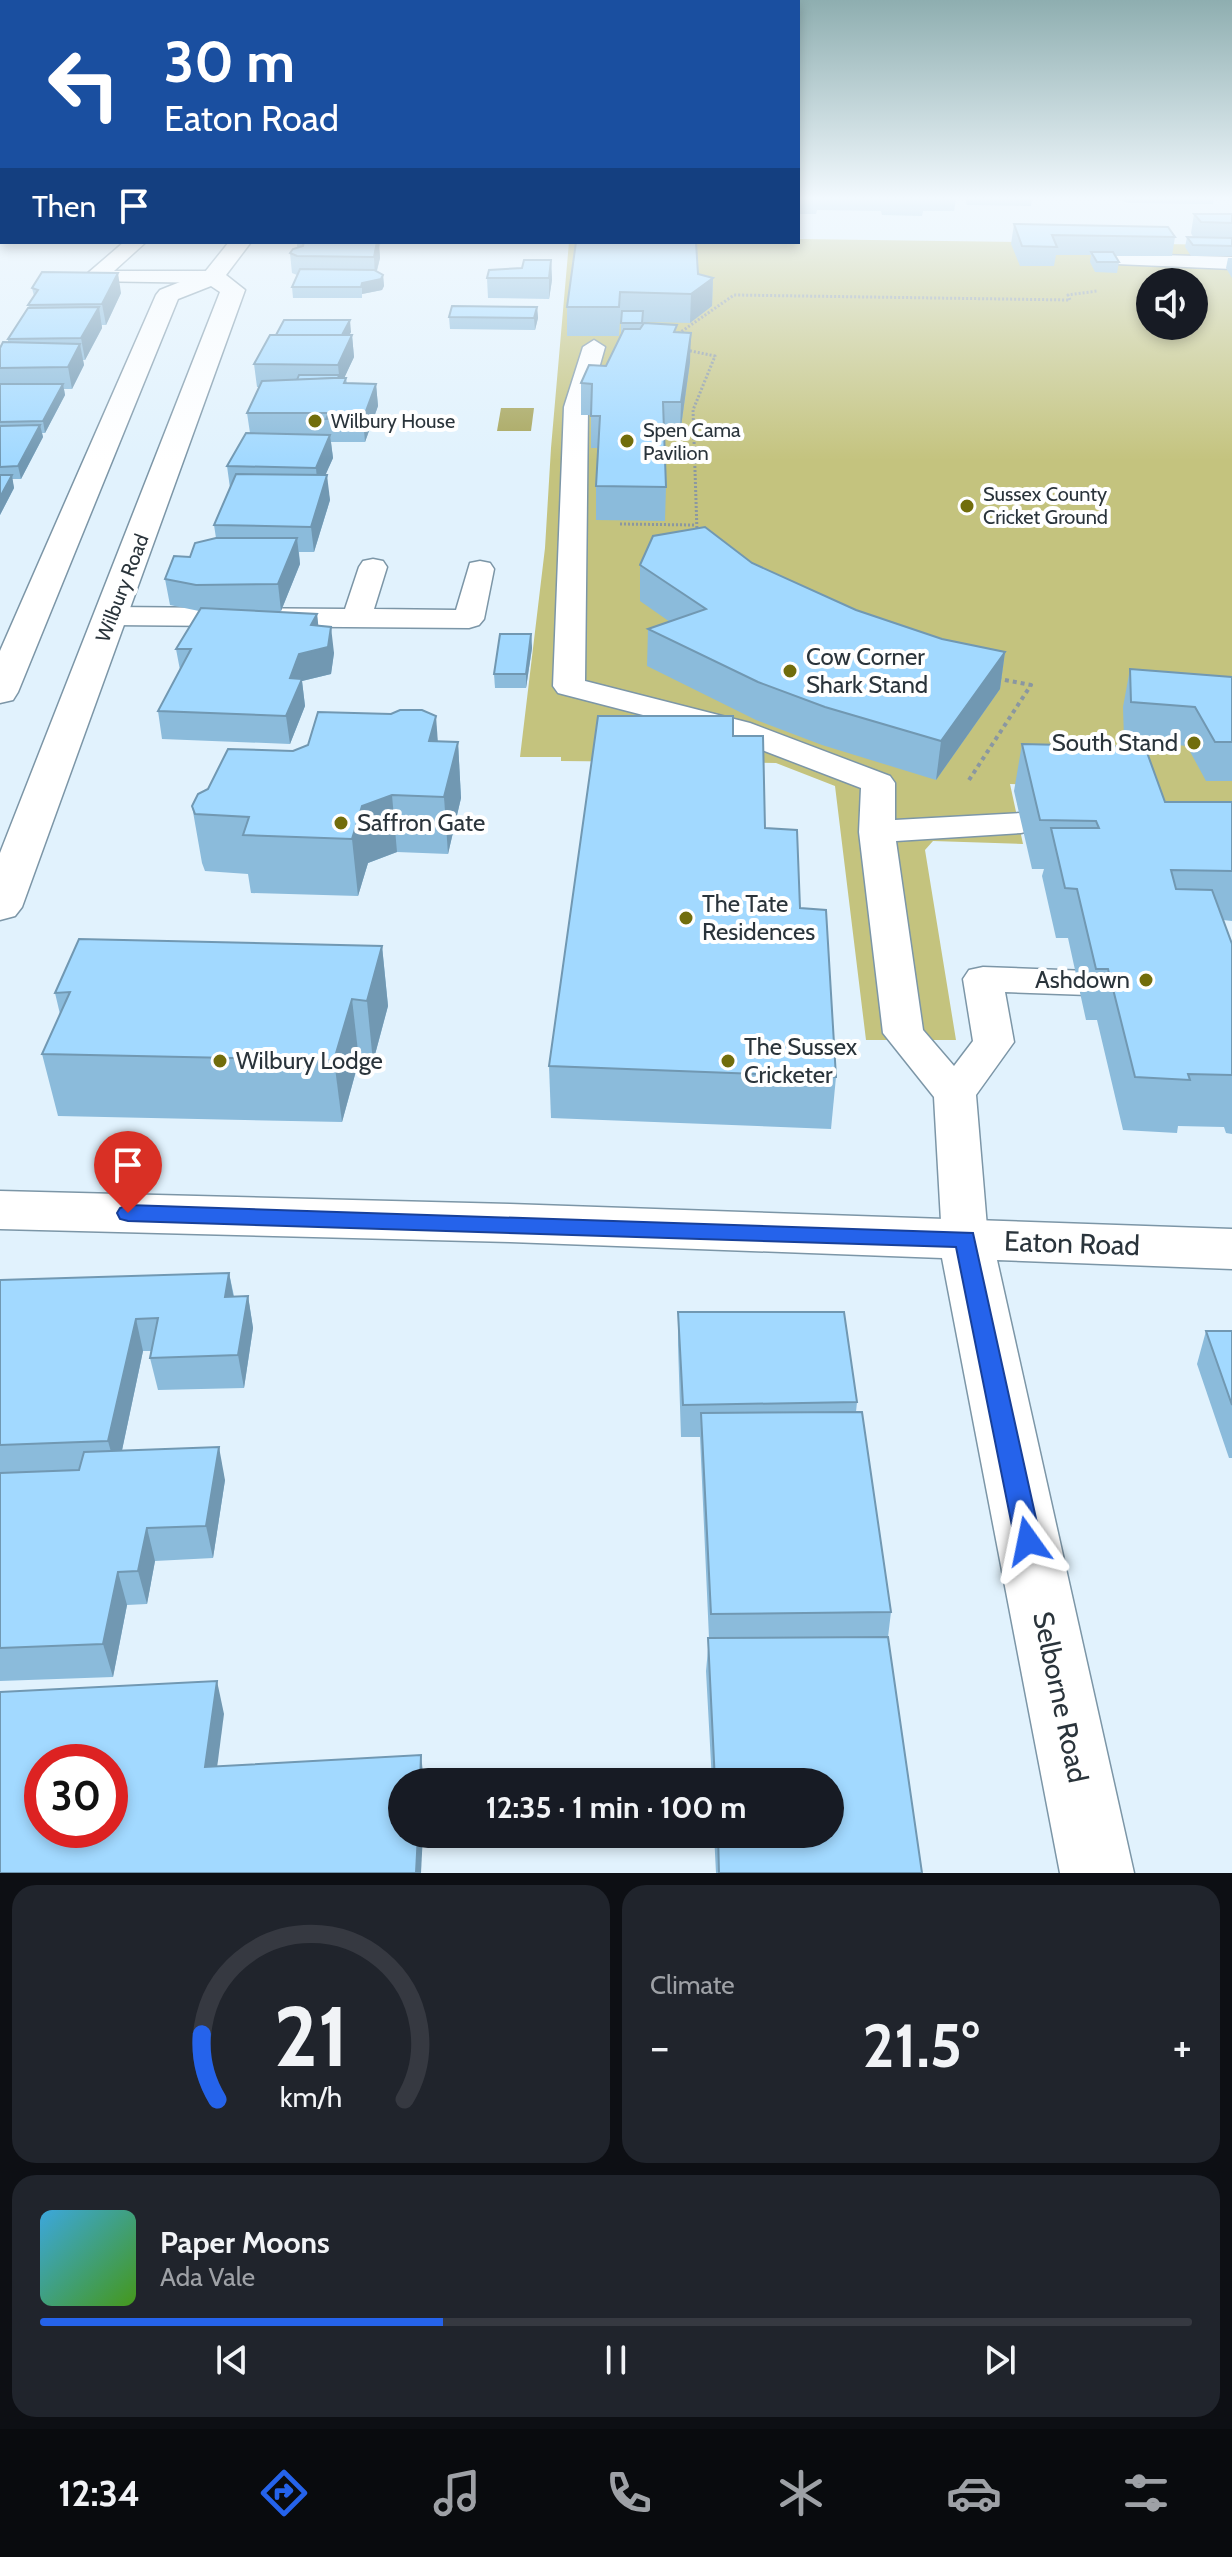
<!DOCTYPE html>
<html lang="en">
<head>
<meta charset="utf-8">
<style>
	body { margin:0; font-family:Cabin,sans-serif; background:#20242c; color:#f1f3f6; height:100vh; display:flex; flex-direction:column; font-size:30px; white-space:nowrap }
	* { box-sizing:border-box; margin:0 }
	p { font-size:26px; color:#9ea1a6 }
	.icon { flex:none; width:44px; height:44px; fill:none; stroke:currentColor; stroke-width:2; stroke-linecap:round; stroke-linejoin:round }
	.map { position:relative; height:1873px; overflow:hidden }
	.drawer { display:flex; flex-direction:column; gap:12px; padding:12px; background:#0d0f14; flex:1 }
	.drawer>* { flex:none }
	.guide { position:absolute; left:0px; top:0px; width:800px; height:244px; box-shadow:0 4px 12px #0003; background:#1a4fa0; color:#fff; overflow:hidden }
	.buttons { position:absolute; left:1136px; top:268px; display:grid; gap:16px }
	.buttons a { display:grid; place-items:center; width:72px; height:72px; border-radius:50%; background:#171b24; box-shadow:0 4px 12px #0003; font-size:40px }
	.speed { position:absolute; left:24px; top:1744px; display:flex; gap:16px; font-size:40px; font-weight:700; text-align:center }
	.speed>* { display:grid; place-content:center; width:104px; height:104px; border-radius:50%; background:#171b24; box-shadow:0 4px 12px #0003; line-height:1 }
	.speed .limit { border:12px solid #d22; background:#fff; color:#111 }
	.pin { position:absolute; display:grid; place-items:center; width:68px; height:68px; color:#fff; margin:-82px -34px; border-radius:50% 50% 50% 0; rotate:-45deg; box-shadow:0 0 8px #0007 }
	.pin .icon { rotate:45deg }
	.me { position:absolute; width:88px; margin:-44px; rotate:348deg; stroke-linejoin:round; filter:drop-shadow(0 0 6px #0008) }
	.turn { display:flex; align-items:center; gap:28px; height:168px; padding:0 32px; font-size:36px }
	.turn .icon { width:104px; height:104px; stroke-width:2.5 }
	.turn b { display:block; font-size:56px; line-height:68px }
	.then { display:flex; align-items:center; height:76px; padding:0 32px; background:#0003; gap:16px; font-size:30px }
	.big { font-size:60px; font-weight:700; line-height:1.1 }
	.drawer .card { flex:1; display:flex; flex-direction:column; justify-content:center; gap:12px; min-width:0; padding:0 28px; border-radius:24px; background:#20242c }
	.drawer .dial { align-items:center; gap:0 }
	.dial svg { height:208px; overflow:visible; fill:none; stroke:#363941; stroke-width:7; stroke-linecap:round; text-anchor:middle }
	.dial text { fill:#f1f3f6; stroke:none }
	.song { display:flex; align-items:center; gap:24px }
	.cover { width:96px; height:96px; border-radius:12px; background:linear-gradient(135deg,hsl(200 70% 55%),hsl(100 70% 35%)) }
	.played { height:8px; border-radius:4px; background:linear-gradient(90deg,#2563eb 35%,#363941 35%) }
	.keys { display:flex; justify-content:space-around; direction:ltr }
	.heat { display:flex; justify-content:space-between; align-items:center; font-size:44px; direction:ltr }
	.drawer .tiles { flex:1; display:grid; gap:12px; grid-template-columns:1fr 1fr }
	.card:last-child { grid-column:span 2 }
	.trip { position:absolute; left:388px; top:1768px; width:456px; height:80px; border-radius:40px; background:#171b24; box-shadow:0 4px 12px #0003; font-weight:700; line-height:80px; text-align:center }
	.tab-bar { display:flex; height:128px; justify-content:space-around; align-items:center; background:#090b0e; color:#9ea1a6 }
	.tab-bar .icon { width:56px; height:56px }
	.tab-bar .current { color:#2563eb }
	.tab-bar b { font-size:36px; color:#f1f3f6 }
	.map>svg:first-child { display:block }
	.green { fill:#c4c37e; fill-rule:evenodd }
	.water { fill:#a7a55b }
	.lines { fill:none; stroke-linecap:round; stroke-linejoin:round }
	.service-casing { stroke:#7c96a7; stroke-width:3 }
	.minor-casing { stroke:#7c96a7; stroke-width:3 }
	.path-far1 { stroke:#8a97a1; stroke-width:3; stroke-dasharray:2 2; stroke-linecap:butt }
	.path { stroke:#8a97a1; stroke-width:4; stroke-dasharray:4 4; stroke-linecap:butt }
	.service { fill:#fff; fill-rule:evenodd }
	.minor { fill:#fff; fill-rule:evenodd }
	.wall { fill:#8bbbdb }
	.shaded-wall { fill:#7198b2 }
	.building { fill:#a2d9ff; stroke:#7198b2; stroke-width:2; fill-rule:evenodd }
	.route { fill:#2563eb; stroke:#184099; stroke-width:2 }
	.poi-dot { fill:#716d0c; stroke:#fff; stroke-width:3 }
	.labels { text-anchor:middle; stroke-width:8; stroke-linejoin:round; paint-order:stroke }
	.far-poi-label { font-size:20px; fill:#2a343b; stroke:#fff; text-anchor:start }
	.far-street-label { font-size:20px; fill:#2a343b; stroke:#fff }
	.poi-label { font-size:24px; fill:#2a343b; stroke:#fff; text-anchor:start }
	.near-street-label { font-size:28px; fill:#2a343b; stroke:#fff }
</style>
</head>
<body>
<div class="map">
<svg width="1232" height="1873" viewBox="0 0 1232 1873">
	<rect width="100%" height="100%" fill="#e1f2fd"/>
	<path class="green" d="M798,239L1232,245V849L1181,847L1159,787L1010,784L1023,844L933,841L925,850L956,1040H866L835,786L776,763L561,761V757H520L545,548L551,448L569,242H798ZM1150,282H1194V326H1150Z"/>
	<polygon class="water" points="501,408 534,408 531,431 497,431"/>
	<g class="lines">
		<defs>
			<g id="service">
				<polygon points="124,242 146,242 114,271 213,271 223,277 213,283 88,281 85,277 88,273"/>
				<polygon points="1123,254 1232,257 1232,269 1116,264 1113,260 1116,256"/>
				<polygon points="594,340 605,347 588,407 585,681 750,723 890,776 895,783 895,820 1021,813 1033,816 1038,823 1033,830 1021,833 896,841 923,1030 954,1066 973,1041 963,979 969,970 983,967 1088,971 1102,974 1108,983 1102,992 1088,995 1005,992 1014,1042 976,1095 988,1239 981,1251 965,1256 949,1251 942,1239 934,1097 883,1033 859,832 861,788 728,737 558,693 553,686 564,407 583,347"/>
				<polygon points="373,559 383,561 387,567 374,609 456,610 470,563 480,561 490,563 494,569 484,619 479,625 469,628 112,625 102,622 97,616 102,610 112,607 345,609 359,567 363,561"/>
			</g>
			<g id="minor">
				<polygon points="229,242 251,242 226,275 245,290 22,907 15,916 0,920 0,853 220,292 211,286 178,299 18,692 13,700 0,703 0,651 156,295 160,290 205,272"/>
				<polygon points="0,1191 510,1204 1232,1229 1232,1269 997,1260 1134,1873 1060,1873 942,1258 510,1242 0,1229"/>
			</g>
		</defs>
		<use href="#service" class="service-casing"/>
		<use href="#minor" class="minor-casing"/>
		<g class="path-far1">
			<polyline points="675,336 734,295 1070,300 1068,295 1097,291"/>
			<polyline points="686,350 715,356 693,410 697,531"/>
			<polyline points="620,524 695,525"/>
		</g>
		<polyline class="path" points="969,780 1031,685 995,678"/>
		<use href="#service" class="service"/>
		<use href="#minor" class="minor"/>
	</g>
	<g class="wall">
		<rect x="0" y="199" width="2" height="18"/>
		<polygon points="798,199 956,199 954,211 923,211 922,216 882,215 881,211 817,210 816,214 798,214"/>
		<polygon points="965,199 1032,199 1031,206 967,205"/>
		<polygon points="1121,199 1214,199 1213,204 1128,203 1122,201"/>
		<polygon points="1194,214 1232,214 1232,256 1191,256 1185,247 1187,237 1193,237 1191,233"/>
		<polygon points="1014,224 1175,237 1172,256 1115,256 1119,262 1117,273 1095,272 1090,262 1091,255 1056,255 1054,266 1020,266 1011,244"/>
		<polygon points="297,242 381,242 379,248 380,258 377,271 383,275 384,286 382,290 362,294 362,298 293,298 292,287 297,275 292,273 290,253 297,248"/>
		<polygon points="576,242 713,278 712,306 690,323 643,322 643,326 677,332 690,362 680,434 664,434 666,487 665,521 596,520 596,486 598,448 591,448 591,415 581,415 581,383 606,366 621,334 621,321 620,321 619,336 567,336 567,307"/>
		<polygon points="1228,258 1232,258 1232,278 1226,268"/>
		<polygon points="551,260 552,280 549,299 488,298 487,278"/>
		<polygon points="32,288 121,293 106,325 102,325 102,328 85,360 83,360 84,365 72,389 64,389 65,395 45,433 42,433 43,437 21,479 12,479 14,488 0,515 0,348 8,343 8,339 29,308 28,305 34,296"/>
		<polygon points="537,307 538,318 535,330 450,329 449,317"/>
		<polygon points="351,332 349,335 352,335 354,357 344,378 346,378 347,383 376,384 378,406 365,442 331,442 333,458 325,475 330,500 314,552 299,552 300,564 281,611 258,611 317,614 318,626 334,653 331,674 302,681 305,706 290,744 162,739 158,711 180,670 176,649 199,611 170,605 165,579 190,557 216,538 214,525 230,488 227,466 250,433 247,413 260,387 257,387 254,364"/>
		<polygon points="752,563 856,610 942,639 1005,652 1000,689 936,780 822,745 756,720 647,666 648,629 670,622 640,601 640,565"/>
		<polygon points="531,634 532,648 526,688 495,688 494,674"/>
		<polygon points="1130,669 1232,677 1232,781 1206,781 1187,746 1124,740 1123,707"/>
		<polygon points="733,736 765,828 836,1077 831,1129 551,1118 549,1066"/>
		<polygon points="438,741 458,742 461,798 448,854 397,852 368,863 358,896 251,893 248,874 205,871 202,863 192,806 293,751"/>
		<polygon points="1022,744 1165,802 1232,802 1232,921 1223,920 1232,944 1232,1134 1226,1133 1224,1127 1178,1126 1177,1133 1123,1130 1097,1020 1086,1020 1068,938 1056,938 1042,876 1044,869 1032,869 1014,791"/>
		<polygon points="382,946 388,1006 373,1062 359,1060 342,1122 58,1116 42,1054 60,1014 55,993"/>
		<polygon points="229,1273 234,1296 248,1296 253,1328 244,1388 158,1390 150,1358 152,1351 143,1351 122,1450 225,1480 213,1558 155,1561 147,1604 127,1605 113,1677 0,1681 0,1280"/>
		<polygon points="678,1312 857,1402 856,1412 891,1612 888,1637 922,1873 716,1873 714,1834 830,1834 830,1782 712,1782 706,1671 709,1638 700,1437 681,1437 678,1345"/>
		<polygon points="1206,1331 1232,1331 1232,1458 1229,1458 1197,1364"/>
	</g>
	<g class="shaded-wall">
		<polygon points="377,242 379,242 380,258 375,277 374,257"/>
		<polygon points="551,260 552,280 549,299 549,278"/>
		<polygon points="118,273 121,293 106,325 102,304"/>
		<polygon points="383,275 384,286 382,290 362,294 362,298 362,283"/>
		<polygon points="713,278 712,306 690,323 691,294"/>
		<polygon points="99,307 102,328 85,360 81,338"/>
		<polygon points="537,307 538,318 535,330 534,318"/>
		<polygon points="350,320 351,332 340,353 339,342"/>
		<polygon points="691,333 690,362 680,434 681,402"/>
		<polygon points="352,335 354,357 340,387 336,401 339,375 338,365"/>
		<polygon points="80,344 84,365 72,389 68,367"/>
		<polygon points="63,384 65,395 45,433 43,421"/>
		<polygon points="376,384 378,406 365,442 363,419"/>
		<polygon points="40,425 43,437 21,479 18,466"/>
		<polygon points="330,435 333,458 318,492 316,468"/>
		<polygon points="12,475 14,488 0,515 0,497"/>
		<polygon points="327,475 330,500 314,552 311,527"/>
		<polygon points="297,538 300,564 281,611 278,584"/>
		<polygon points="317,614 320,640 331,627 334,653 331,674 302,681 305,706 290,744 286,716 290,678 311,625"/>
		<polygon points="531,634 532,648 526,688 526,674"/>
		<polygon points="1005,652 1000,689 936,780 941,741"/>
		<polygon points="436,716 440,771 429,741"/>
		<polygon points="458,742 461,798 448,854 444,797"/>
		<polygon points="392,795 397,852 368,863 358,896 352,839 362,806"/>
		<polygon points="382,946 388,1006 373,1062 367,1001"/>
		<polygon points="352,999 359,1060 342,1122 334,1060"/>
		<polygon points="229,1273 235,1305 225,1297"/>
		<polygon points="248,1296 253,1328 244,1388 238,1355"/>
		<polygon points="136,1319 143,1351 117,1474 108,1441"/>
		<polygon points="219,1447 225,1480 213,1558 206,1526"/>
		<polygon points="147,1528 155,1561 147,1604 138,1571"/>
		<polygon points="118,1572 127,1605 113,1677 103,1644"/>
		<polygon points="217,1681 224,1714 213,1799 205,1767"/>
		<polygon points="421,1755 424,1782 420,1782"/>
		<polygon points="418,1834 423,1834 421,1873 416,1873"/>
	</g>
	<g class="building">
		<polygon points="1194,214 1232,214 1232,223 1201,222"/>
		<polygon points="1014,224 1168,227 1175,237 1052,235 1057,247 1022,246"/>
		<polygon points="1187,237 1232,238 1232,246 1193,245"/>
		<polygon points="304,242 377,242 374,257 297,256 290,253 293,249 303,246"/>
		<polygon points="576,242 696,242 698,274 713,278 691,294 620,292 619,307 567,307"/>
		<polygon points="1091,252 1113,252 1119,262 1097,262"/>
		<polygon points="524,260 551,260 549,278 487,278 489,270 522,268"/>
		<polygon points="300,269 374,270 383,275 381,279 362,283 361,287 292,287"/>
		<polygon points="42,272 118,273 102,304 28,305 38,290 32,288"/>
		<polygon points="452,306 537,307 534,318 449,317"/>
		<polygon points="99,307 81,338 8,339 28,308"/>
		<polygon points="622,311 643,311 642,323 621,323"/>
		<polygon points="284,320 350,320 342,335 276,335"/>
		<polygon points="644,323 677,325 674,332 691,333 681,402 663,402 666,487 596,486 600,416 591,416 592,384 581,383 589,365 606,366 624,329 640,329"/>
		<polygon points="270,335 352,335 338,365 254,364"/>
		<polygon points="3,342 80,344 68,367 0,368 0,348"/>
		<polygon points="299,375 339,375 338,378 297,380"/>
		<polygon points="334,378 346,378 344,383 376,384 363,419 326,419 329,413 247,413 262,381"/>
		<polygon points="0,384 63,384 43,421 0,422"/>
		<polygon points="40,425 18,466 0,467 0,426"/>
		<polygon points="246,433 330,435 316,468 227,466"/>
		<polygon points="236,474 327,475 311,527 214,525"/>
		<polygon points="0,475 12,475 0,497"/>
		<polygon points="705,527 752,563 856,610 942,639 1005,652 941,741 825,707 758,682 648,629 706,609 640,565 653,536"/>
		<polygon points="216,538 297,538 278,584 196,585 165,579 174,556 190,557 195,543"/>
		<polygon points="201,608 317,614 311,625 331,627 328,647 299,654 290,678 302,679 286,716 158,711 191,649 176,649"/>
		<polygon points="500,634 531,634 526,674 494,674"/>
		<polygon points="1130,669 1232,677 1232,742 1215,742 1195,707 1131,702"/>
		<polygon points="400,710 422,710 436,716 429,741 458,742 444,797 392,795 362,806 352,839 243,835 249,817 195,814 192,806 198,794 208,789 228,749 293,751 308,745 318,712 391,714"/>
		<polygon points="598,716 733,716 733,736 763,736 765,828 797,830 800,908 826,910 836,1077 549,1066"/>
		<polygon points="1022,744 1145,747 1165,802 1232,802 1232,871 1171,870 1176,889 1212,890 1232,944 1232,1075 1188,1074 1190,1080 1135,1077 1108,969 1096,969 1077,889 1065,888 1051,828 1099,828 1096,821 1040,820"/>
		<polygon points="79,939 382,946 367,1001 352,999 334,1060 42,1054 70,992 55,993"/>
		<polygon points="229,1273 225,1297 248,1296 238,1355 150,1358 158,1318 136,1319 108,1441 0,1445 0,1280"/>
		<polygon points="678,1312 844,1312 857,1402 683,1405"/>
		<polygon points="1206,1331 1232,1331 1232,1405"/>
		<polygon points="862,1412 891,1612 711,1614 701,1413"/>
		<polygon points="219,1447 206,1526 147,1528 138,1571 118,1572 103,1644 0,1648 0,1473 79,1470 84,1452"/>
		<polygon points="888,1637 922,1873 719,1873 718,1834 830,1834 830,1782 715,1782 708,1638"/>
		<path d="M217,1681L205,1767L421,1755L420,1782H402V1834H418L416,1873H0V1692ZM42,1762H110V1830H42Z"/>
	</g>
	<linearGradient id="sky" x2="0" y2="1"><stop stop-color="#8eaeb0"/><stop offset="0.43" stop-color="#f2f9fe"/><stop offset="1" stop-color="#f2f9fe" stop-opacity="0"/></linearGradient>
	<rect width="1232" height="461" fill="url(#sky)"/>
	<polygon class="route" points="128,1205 973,1233 1041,1541 1037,1549 1028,1552 1019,1549 1015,1541 956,1247 128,1221 120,1219 117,1213 120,1208"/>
	<g class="poi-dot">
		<circle cx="315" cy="421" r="8"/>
		<circle cx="627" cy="441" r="8"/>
		<circle cx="967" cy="506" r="8"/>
		<circle cx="790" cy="671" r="8"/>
		<circle cx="1194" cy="743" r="8"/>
		<circle cx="341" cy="823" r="8"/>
		<circle cx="686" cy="918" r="8"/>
		<circle cx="1146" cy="980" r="8"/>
		<circle cx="220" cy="1061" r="8"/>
		<circle cx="728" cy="1061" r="8"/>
	</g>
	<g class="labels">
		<g class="far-poi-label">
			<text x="331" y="428">Wilbury House</text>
			<text x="643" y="437">Spen Cama<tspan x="643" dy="23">Pavilion</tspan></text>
			<text x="983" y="501">Sussex County<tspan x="983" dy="23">Cricket Ground</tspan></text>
		</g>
		<g class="far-street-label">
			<text transform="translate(122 588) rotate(-69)" y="7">Wilbury Road</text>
		</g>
		<g class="poi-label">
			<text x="806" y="665">Cow Corner<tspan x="806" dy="28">Shark Stand</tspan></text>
			<text x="1178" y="751" text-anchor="end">South Stand</text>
			<text x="357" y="831">Saffron Gate</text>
			<text x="702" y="912">The Tate<tspan x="702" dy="28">Residences</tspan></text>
			<text x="1130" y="988" text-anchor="end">Ashdown</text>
			<text x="744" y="1055">The Sussex<tspan x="744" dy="28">Cricketer</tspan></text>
			<text x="236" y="1069">Wilbury Lodge</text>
		</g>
		<g class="near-street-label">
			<text transform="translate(1072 1243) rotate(2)" y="10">Eaton Road</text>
			<text transform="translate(1061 1697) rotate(78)" y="10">Selborne Road</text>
		</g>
	</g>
</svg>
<div class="buttons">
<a><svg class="icon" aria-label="sound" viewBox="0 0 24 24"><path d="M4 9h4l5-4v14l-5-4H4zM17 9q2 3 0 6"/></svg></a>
</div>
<div class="speed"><div class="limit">30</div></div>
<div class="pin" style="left:128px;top:1213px;background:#d93025"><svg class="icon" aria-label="arrive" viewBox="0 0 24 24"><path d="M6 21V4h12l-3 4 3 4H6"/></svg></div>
<svg class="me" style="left:1028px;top:1541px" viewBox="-20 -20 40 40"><path d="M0-17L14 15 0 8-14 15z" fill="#2563eb" stroke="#fff" stroke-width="4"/></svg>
<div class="trip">12:35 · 1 min · 100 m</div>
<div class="guide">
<div class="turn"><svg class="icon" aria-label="left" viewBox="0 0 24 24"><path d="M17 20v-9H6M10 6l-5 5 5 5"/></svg><div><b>30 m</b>Eaton Road</div></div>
<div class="then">Then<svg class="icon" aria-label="arrive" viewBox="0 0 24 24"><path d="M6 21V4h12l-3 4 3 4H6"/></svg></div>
</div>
</div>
<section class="drawer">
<div class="tiles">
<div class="card dial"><svg viewBox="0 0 100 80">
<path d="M14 69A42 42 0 1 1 86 69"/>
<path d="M14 69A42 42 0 0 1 8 44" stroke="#2563eb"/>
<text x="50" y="56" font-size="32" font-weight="700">21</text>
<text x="50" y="72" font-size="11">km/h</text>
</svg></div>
<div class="card"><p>Climate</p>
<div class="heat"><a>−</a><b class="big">21.5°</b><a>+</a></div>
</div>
<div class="card">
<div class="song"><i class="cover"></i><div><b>Paper Moons</b><p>Ada Vale</p></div></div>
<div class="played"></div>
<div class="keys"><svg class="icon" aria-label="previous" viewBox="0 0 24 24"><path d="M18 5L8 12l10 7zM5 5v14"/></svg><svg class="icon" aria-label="pause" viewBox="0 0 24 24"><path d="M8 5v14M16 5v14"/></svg><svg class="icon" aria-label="next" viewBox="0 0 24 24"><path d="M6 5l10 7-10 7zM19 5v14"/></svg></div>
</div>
</div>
</section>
<nav class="tab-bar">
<b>12:34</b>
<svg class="icon current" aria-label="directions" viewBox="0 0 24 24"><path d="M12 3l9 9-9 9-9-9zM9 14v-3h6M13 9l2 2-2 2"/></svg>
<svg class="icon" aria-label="music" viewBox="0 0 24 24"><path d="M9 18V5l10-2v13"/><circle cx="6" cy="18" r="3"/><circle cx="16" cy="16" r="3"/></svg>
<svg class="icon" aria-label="phone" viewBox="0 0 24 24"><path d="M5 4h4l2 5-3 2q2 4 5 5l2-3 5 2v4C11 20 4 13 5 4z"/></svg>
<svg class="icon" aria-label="climate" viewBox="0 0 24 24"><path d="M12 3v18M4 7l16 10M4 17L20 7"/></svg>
<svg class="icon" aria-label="car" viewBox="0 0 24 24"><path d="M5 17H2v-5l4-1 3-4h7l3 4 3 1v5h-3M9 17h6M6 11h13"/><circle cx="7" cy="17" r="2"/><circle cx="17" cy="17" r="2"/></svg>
<svg class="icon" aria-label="filters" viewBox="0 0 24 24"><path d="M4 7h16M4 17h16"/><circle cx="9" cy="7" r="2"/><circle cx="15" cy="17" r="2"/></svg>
</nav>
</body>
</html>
